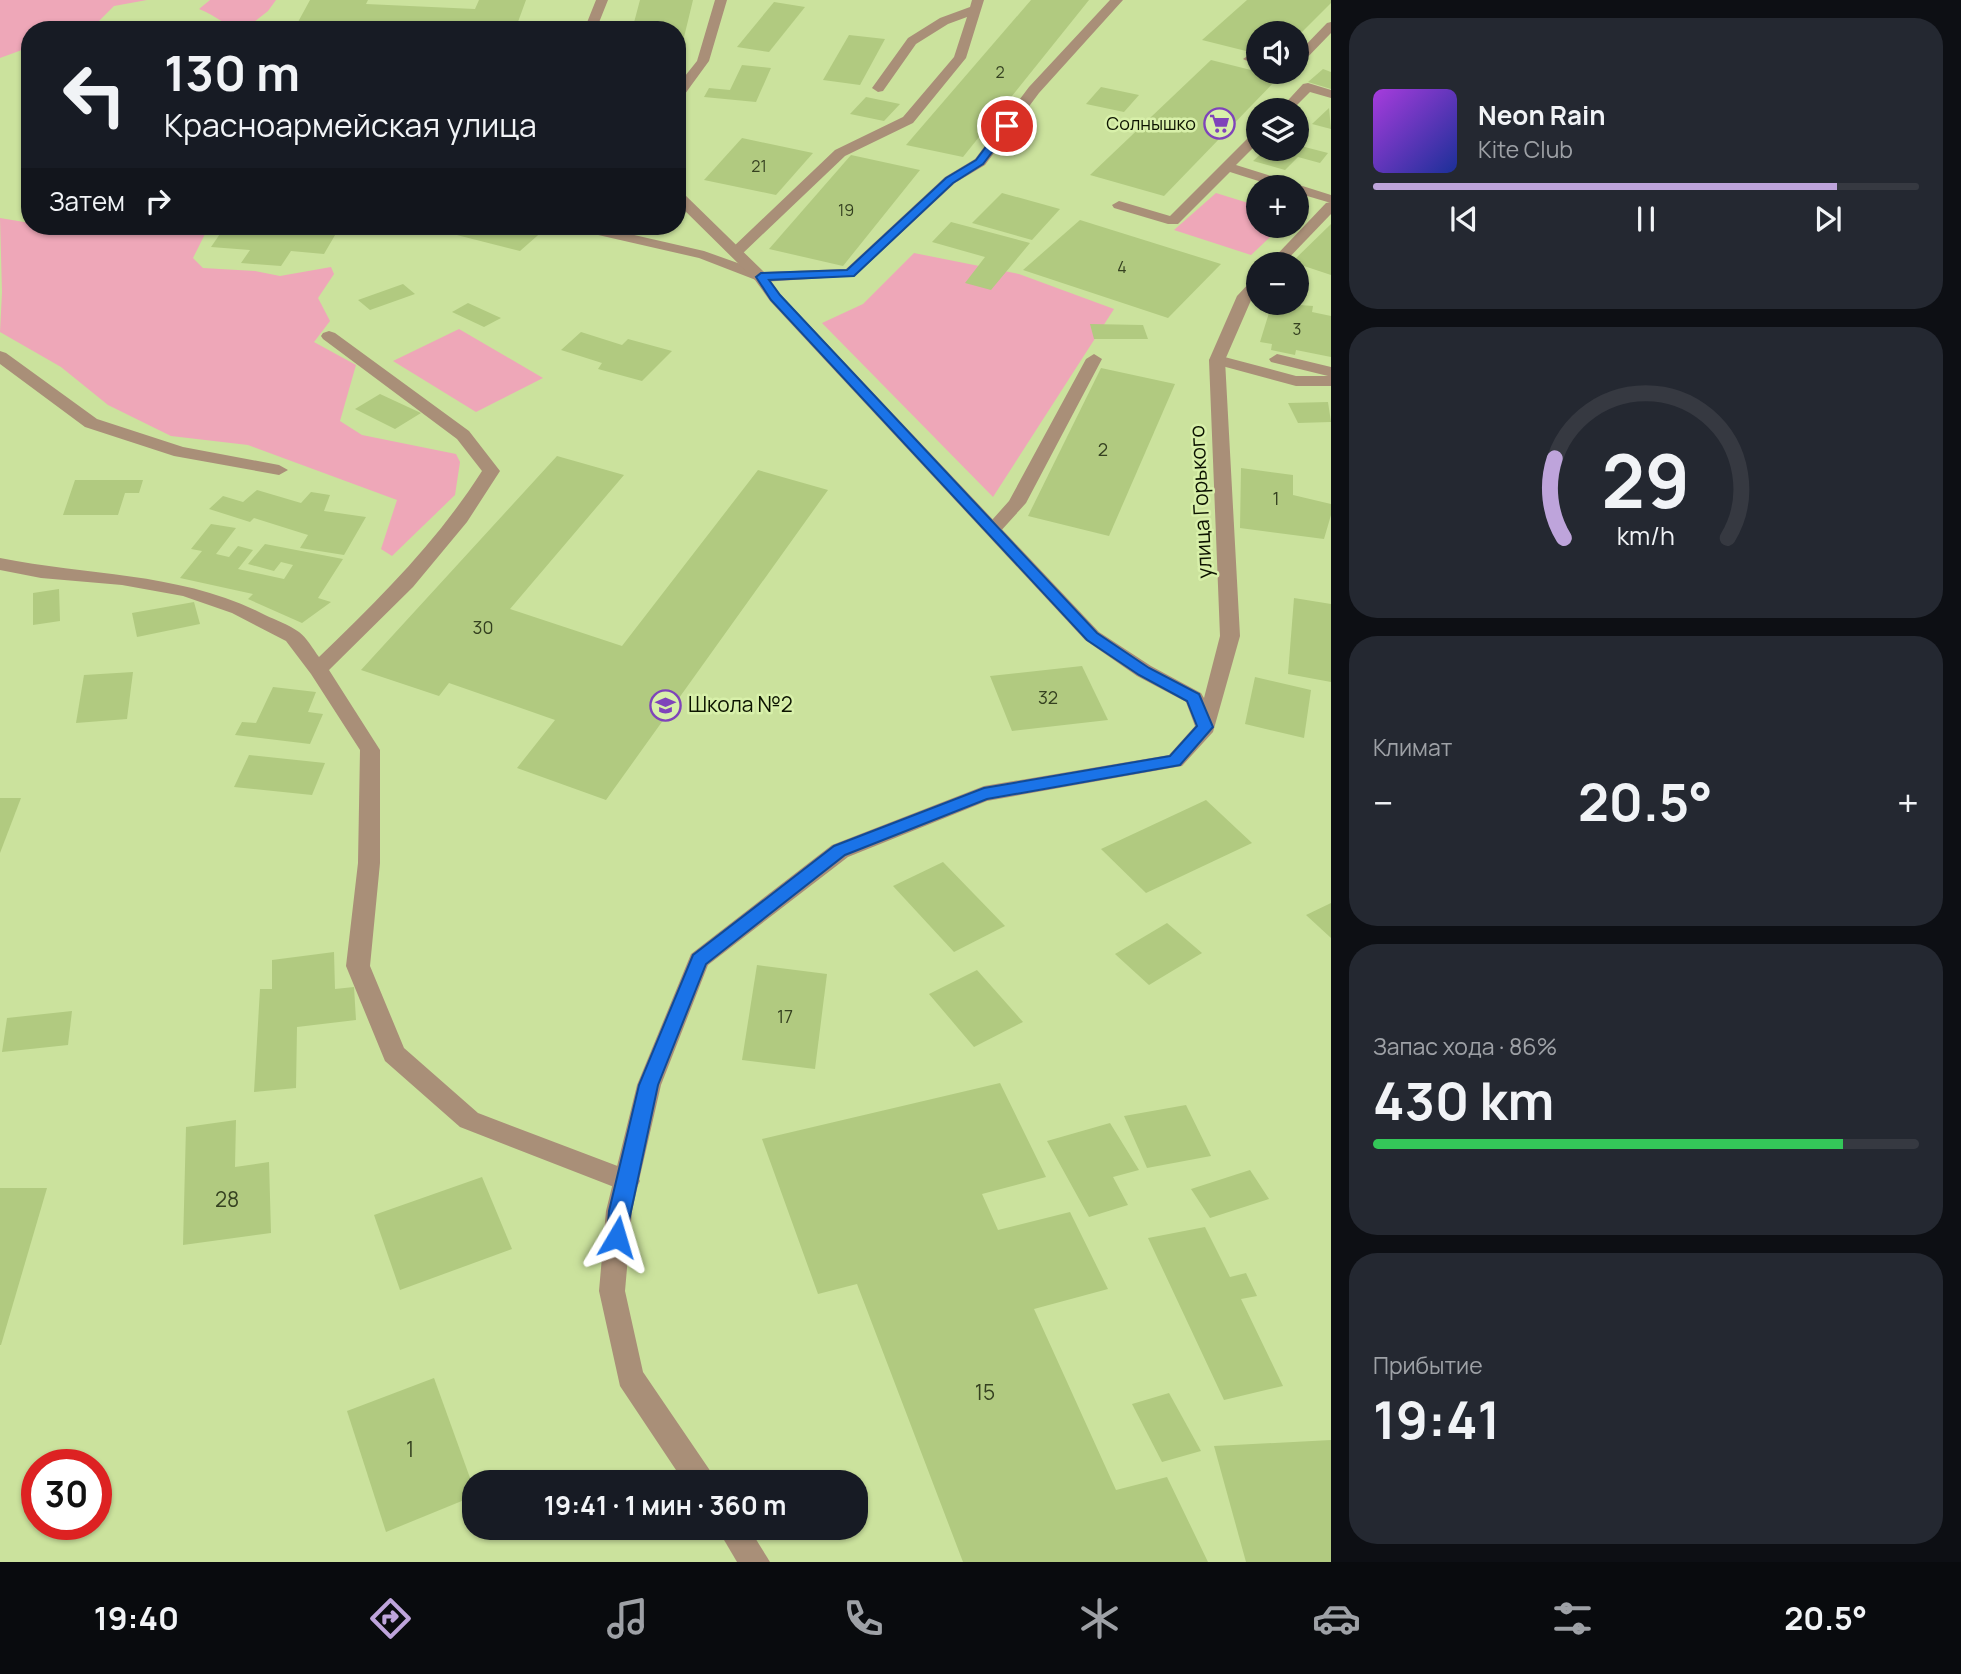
<!DOCTYPE html>
<html lang="ru">
<head>
<meta charset="utf-8">
<style>
	body { margin:0; font-family:Manrope,sans-serif; background:#242831; color:#f1f3f6; height:100vh; display:flex; flex-direction:column; font-size:26px; white-space:nowrap }
	* { box-sizing:border-box; margin:0 }
	p { font-size:23px; color:#9ea1a6 }
	.icon { flex:none; width:38px; height:38px; fill:none; stroke:currentColor; stroke-width:2; stroke-linecap:round; stroke-linejoin:round }
	.map { position:relative; flex:1; overflow:hidden }
	.sheet { display:flex; flex-direction:column; gap:18px; padding:18px; background:#0d0f14; width:630px }
	.sheet>* { flex:none }
	.top-card { position:absolute; left:21px; top:21px; width:665px; height:214px; border-radius:28px; box-shadow:0 2px 5px #0004; background:#171b24; color:#f1f3f6; overflow:hidden }
	.tools { position:absolute; left:1246px; top:21px; display:grid; gap:14px }
	.tools a { display:grid; place-items:center; width:63px; height:63px; border-radius:50%; background:#171b24; box-shadow:0 2px 5px #0004; font-size:35px }
	.speed { position:absolute; left:21px; top:1449px; display:flex; gap:14px; font-size:35px; font-weight:700; text-align:center }
	.speed>* { display:grid; place-content:center; width:91px; height:91px; border-radius:50%; background:#171b24; box-shadow:0 2px 5px #0004; line-height:1 }
	.speed .limit { border:10px solid #d22; background:#fff; color:#111 }
	.pin { position:absolute; display:grid; place-items:center; width:60px; height:60px; color:#fff; margin:-30px; border:4px solid #fff; border-radius:50%; box-shadow:0 2px 7px #0007 }
	.me { position:absolute; width:77px; margin:-38px; rotate:7deg; stroke-linejoin:round; filter:drop-shadow(0 0 5px #0008) }
	.turn { display:flex; align-items:center; gap:24px; height:147px; padding:0 28px; font-size:32px }
	.turn .icon { width:91px; height:91px; stroke-width:2.5 }
	.turn b { display:block; font-size:49px; line-height:60px }
	.then { display:flex; align-items:center; height:66px; padding:0 28px; background:#0003; gap:14px; font-size:26px }
	.big { font-size:52px; font-weight:700; line-height:1.1 }
	.sheet .card { flex:1; display:flex; flex-direction:column; justify-content:center; gap:10px; min-width:0; padding:0 24px; border-radius:28px; background:#242831 }
	.sheet .dial { align-items:center; gap:0 }
	.dial svg { height:182px; overflow:visible; fill:none; stroke:#363941; stroke-width:7; stroke-linecap:round; text-anchor:middle }
	.dial text { fill:#f1f3f6; stroke:none }
	.song { display:flex; align-items:center; gap:21px }
	.cover { width:84px; height:84px; border-radius:10px; background:linear-gradient(135deg,hsl(280 70% 55%),hsl(230 70% 35%)) }
	.played { height:7px; border-radius:4px; background:linear-gradient(90deg,#bea4db 85%,#363941 85%) }
	.keys { display:flex; justify-content:space-around; direction:ltr }
	.heat { display:flex; justify-content:space-between; align-items:center; font-size:38px; direction:ltr }
	.charge { height:10px; border-radius:5px; background:linear-gradient(90deg,#34c759 86%,#363941 0) }
	.trip { position:absolute; left:462px; top:1470px; width:406px; height:70px; border-radius:28px; background:#171b24; box-shadow:0 2px 5px #0004; font-weight:700; line-height:70px; text-align:center }
	.menu { display:flex; height:112px; justify-content:space-around; align-items:center; background:#090b0e; color:#9ea1a6 }
	.menu .icon { width:49px; height:49px }
	.menu .current { color:#bea4db }
	.menu b { font-size:32px; color:#f1f3f6 }
	main { display:flex; flex:1; min-height:0 }
	.map>svg:first-child { display:block }
	.green { fill:#eea7b8 }
	.building { fill:#b1ca80 }
	.lines { fill:none; stroke-linecap:round; stroke-linejoin:round }
	.lane { fill:#a98f78; fill-rule:evenodd }
	.street { fill:#a98f78; fill-rule:evenodd }
	.route { fill:#1a73e8; stroke:#114b97; stroke-width:2 }
	.labels { text-anchor:middle; stroke-width:5; stroke-linejoin:round; paint-order:stroke }
	.far-number-label { font-size:16px; fill:#354120 }
	.far-poi-label { font-size:18px; fill:#0c1300; stroke:#d8f0aa; text-anchor:end }
	.number-label { font-size:18px; fill:#354120 }
	.street-label { font-size:21px; fill:#0c1300; stroke:#d8f0aa }
	.poi-label { font-size:21px; fill:#0c1300; stroke:#d8f0aa; text-anchor:start }
	.near-number-label { font-size:21px; fill:#354120 }
</style>
</head>
<body>
<main>
<div class="map">
<svg width="1331" height="1562" viewBox="0 0 1331 1562">
	<rect width="100%" height="100%" fill="#cbe29d"/>
	<g class="green">
		<polygon points="0,0 147,0 114,6 98,22 105,30 30,30 30,47 0,58"/>
		<path d="M210,0H276L268,11L245,29C226,27 217,16 199,9Z"/>
		<polygon points="1216,193 1258,206 1258,226 1282,226 1251,255 1174,230"/>
		<polygon points="0,218 30,223 30,226 79,230 82,226 209,226 193,258 203,268 255,271 280,276 331,267 334,274 318,298 330,321 314,342 356,365 340,421 362,435 456,454 460,462 455,495 392,556 381,549 397,500 248,445 171,436 108,405 61,367 0,332 2,292"/>
		<polygon points="914,253 1019,274 1114,309 993,497 822,323 863,304"/>
		<polygon points="459,329 543,378 476,412 393,361"/>
	</g>
	<g class="building">
		<polygon points="310,0 368,0 366,4 475,9 479,0 526,0 515,30 298,22"/>
		<polygon points="640,0 693,0 678,62 677,30 632,30"/>
		<polygon points="1031,0 1089,0 963,157 906,145"/>
		<polygon points="1247,0 1331,0 1331,3 1297,37 1297,33 1258,33 1258,54 1202,40"/>
		<polygon points="774,2 805,7 769,52 737,47"/>
		<polygon points="151,21 189,28 188,30 138,30"/>
		<polygon points="849,35 885,39 860,85 823,80"/>
		<polygon points="1211,60 1279,77 1164,196 1090,175"/>
		<polygon points="742,65 771,68 756,102 704,97 709,88 730,90"/>
		<polygon points="1323,69 1331,72 1331,89 1308,82"/>
		<polygon points="1101,87 1139,95 1124,112 1086,104"/>
		<polygon points="866,97 900,104 884,121 850,114"/>
		<polygon points="1329,108 1331,129 1312,124"/>
		<polygon points="742,138 813,153 776,195 704,180"/>
		<polygon points="1297,145 1328,153 1320,163 1298,157 1285,170 1253,161 1266,149 1297,149"/>
		<polygon points="851,155 920,170 843,266 769,249"/>
		<polygon points="1002,193 1060,209 1032,240 972,223"/>
		<polygon points="1080,220 1221,264 1168,318 1023,270"/>
		<polygon points="951,222 989,232 1030,243 991,290 965,283 985,257 932,242"/>
		<polygon points="1331,224 1331,275 1292,262"/>
		<polygon points="266,226 290,226 338,230 324,254 291,251 281,266 241,263 250,250 211,247 224,228 262,232"/>
		<polygon points="453,226 532,226 545,229 520,251 445,232"/>
		<polygon points="403,284 415,294 370,310 358,300"/>
		<polygon points="468,303 501,318 484,327 452,312"/>
		<polygon points="1272,303 1313,306 1312,312 1331,316 1331,357 1296,350 1295,355 1271,350 1272,344 1260,342"/>
		<polygon points="1090,324 1143,325 1148,339 1094,339"/>
		<polygon points="581,332 622,345 628,339 672,351 642,381 598,369 602,363 561,350"/>
		<polygon points="1101,368 1175,384 1109,536 1028,516"/>
		<polygon points="380,394 421,413 395,429 355,409"/>
		<polygon points="1328,402 1331,422 1298,423 1288,403"/>
		<polygon points="557,456 624,475 510,609 622,646 758,470 828,490 606,800 517,768 555,720 449,683 439,696 361,670"/>
		<polygon points="1241,468 1293,475 1293,495 1331,504 1331,515 1324,539 1240,528"/>
		<polygon points="75,480 143,480 139,493 125,493 118,515 63,515"/>
		<polygon points="257,490 301,503 311,492 330,495 324,511 366,517 344,555 300,548 308,535 254,518 250,522 209,509 223,496 243,502"/>
		<polygon points="211,524 236,528 216,554 229,557 238,546 253,550 238,569 284,579 293,565 281,562 274,571 248,564 265,544 343,559 318,598 331,602 302,623 248,599 253,594 180,578 202,551 191,549"/>
		<polygon points="59,589 60,621 33,625 33,593"/>
		<polygon points="1294,598 1331,604 1331,682 1288,674"/>
		<polygon points="194,602 200,624 137,637 132,613"/>
		<polygon points="1082,666 1108,720 1012,731 990,676"/>
		<polygon points="133,672 127,719 76,723 84,675"/>
		<polygon points="1255,677 1311,690 1304,738 1245,724"/>
		<polygon points="273,687 316,692 308,712 323,714 310,744 235,735 242,722 256,723"/>
		<polygon points="249,755 325,763 312,795 234,787"/>
		<polygon points="0,798 21,798 0,853"/>
		<polygon points="1206,800 1252,843 1146,893 1101,849"/>
		<polygon points="943,862 1005,926 954,952 893,886"/>
		<polygon points="1331,903 1331,938 1306,915"/>
		<polygon points="1167,923 1202,953 1149,985 1115,954"/>
		<polygon points="334,952 335,989 354,987 356,1020 297,1027 296,1088 254,1092 260,989 272,989 272,960"/>
		<polygon points="757,965 827,974 815,1069 742,1060"/>
		<polygon points="977,970 1023,1022 974,1047 929,994"/>
		<polygon points="72,1011 68,1045 2,1052 7,1018"/>
		<polygon points="1000,1083 1046,1177 982,1194 998,1230 1070,1212 1108,1289 1034,1309 1116,1490 1167,1477 1208,1562 963,1562 857,1284 818,1294 762,1139"/>
		<polygon points="1186,1105 1211,1156 1147,1168 1124,1116"/>
		<polygon points="236,1120 235,1167 269,1162 271,1233 183,1245 186,1127"/>
		<polygon points="1110,1123 1139,1170 1113,1177 1128,1205 1089,1217 1047,1141"/>
		<polygon points="1250,1170 1269,1199 1210,1218 1191,1189"/>
		<polygon points="482,1177 512,1249 400,1290 374,1215"/>
		<polygon points="0,1188 47,1188 1,1345 0,1345"/>
		<polygon points="1205,1227 1230,1277 1246,1273 1257,1296 1241,1299 1283,1386 1224,1400 1148,1238"/>
		<polygon points="434,1378 474,1489 474,1496 386,1532 347,1411"/>
		<polygon points="1169,1393 1201,1451 1162,1462 1132,1404"/>
		<polygon points="1331,1440 1331,1562 1246,1562 1214,1446"/>
	</g>
	<g class="lines">
		<g class="lane">
			<polygon points="715,0 727,0 709,61 682,98 677,99 677,86 697,61"/>
			<polygon points="972,0 984,0 966,58 913,123 845,156 741,255 731,255 729,252 731,249 835,150 903,117 954,57 967,17 948,24 916,44 883,91 878,92 872,88 908,38 940,18 970,7"/>
			<polygon points="1110,0 1123,0 1039,93 985,165 955,183 855,276 761,282 699,258 572,229 570,226 595,226 704,251 763,272 846,269 945,177 975,159 1029,87"/>
			<polygon points="1331,22 1331,33 1301,64 1297,65 1297,54 1327,23"/>
			<polygon points="1249,55 1258,58 1258,66 1243,59"/>
			<polygon points="1308,83 1331,90 1331,98 1310,92 1292,110 1279,110 1303,84"/>
			<polygon points="1258,132 1258,143 1236,165 1331,195 1331,203 1297,193 1297,187 1278,187 1230,172 1178,224 1168,224 1114,208 1112,205 1119,201 1170,216 1253,133"/>
			<path d="M329,331L335,333L469,431L500,471L467,522L413,587L329,670L380,750V863L370,966L404,1048L478,1113L636,1173L640,1181L636,1189L627,1192L460,1127L385,1061L346,966L358,863L360,750L311,674L286,641L232,613L183,596L122,585L41,578L0,570V558C90,576 182,572 265,615C276,620 289,625 299,632C307,638 313,649 319,657C380,598 436,543 482,471L457,439L323,339L321,336L323,333Z"/>
			<polygon points="0,351 6,353 97,419 183,447 279,465 288,470 279,475 174,456 85,427 0,364"/>
			<polygon points="1094,354 1102,359 1026,503 999,533 987,533 984,529 1009,501 1086,359"/>
			<polygon points="1277,354 1331,367 1331,386 1296,386 1211,363 1209,360 1217,355 1296,376 1328,376 1271,362 1269,359"/>
		</g>
		<g class="street">
			<polygon points="596,0 608,0 596,30 584,30"/>
			<polygon points="677,191 682,192 766,274 781,295 1099,632 1151,666 1201,693 1204,698 1220,636 1209,360 1237,296 1253,279 1258,278 1258,291 1252,298 1225,360 1240,636 1213,732 1182,766 987,801 848,857 708,965 661,1085 632,1211 625,1291 643,1372 711,1472 715,1482 684,1482 620,1386 599,1291 606,1211 637,1085 691,954 832,845 984,786 1169,755 1195,726 1186,702 1137,676 1085,640 770,301 755,280 677,203"/>
			<polygon points="1331,202 1331,214 1283,264 1268,264 1326,203"/>
			<polygon points="717,1528 749,1528 770,1562 737,1562"/>
		</g>
	</g>
	<polygon class="route" points="1003,124 1012,126 983,164 953,183 854,276 769,280 780,295 1097,633 1149,668 1199,694 1213,727 1180,765 987,799 845,855 706,964 658,1085 624,1244 617,1246 610,1244 607,1237 609,1211 639,1085 693,955 834,846 984,788 1170,756 1197,726 1187,701 1139,675 1087,640 771,300 756,277 761,273 847,270 946,178 976,160"/>
	<defs>
		<symbol id="supermarket-ring" viewBox="-11 -11 22 22"><circle r="9.5" fill="#d8f0aa" stroke="#7f44ba" stroke-width="1.5"/><path d="M-6-5.5h2.5l.6 2H6L4.5 2H-2.5L-4.4-4H-6ZM-1.5 3.2a1.3 1.3 0 1 0 .1 0ZM3 3.2a1.3 1.3 0 1 0 .1 0Z" fill="#7f44ba"/></symbol>
		<symbol id="school-ring" viewBox="-11 -11 22 22"><circle r="9.5" fill="#d8f0aa" stroke="#7f44ba" stroke-width="1.5"/><path d="M0-5L7-2L0 1L-7-2ZM-4 1L0 2.5L4 1V4Q0 6-4 4Z" fill="#7f44ba"/></symbol>
	</defs>
	<g fill-rule="evenodd">
		<use href="#supermarket-ring" x="1202" y="106" width="35" height="35"/>
		<use href="#school-ring" x="648" y="688" width="35" height="35"/>
	</g>
	<g class="labels">
		<g class="far-number-label">
			<text x="1000" y="78">2</text>
			<text x="759" y="172">21</text>
			<text x="846" y="216">19</text>
			<text x="1122" y="273">4</text>
			<text x="1297" y="335">3</text>
		</g>
		<g class="far-poi-label">
			<text x="1196" y="130">Солнышко</text>
		</g>
		<g class="number-label">
			<text x="1103" y="456">2</text>
			<text x="1276" y="505">1</text>
			<text x="483" y="634">30</text>
			<text x="1048" y="704">32</text>
			<text x="785" y="1023">17</text>
		</g>
		<g class="street-label">
			<text transform="translate(1201 502) rotate(-93)" y="7">улица Горького</text>
		</g>
		<g class="poi-label">
			<text x="688" y="712">Школа №2</text>
		</g>
		<g class="near-number-label">
			<text x="227" y="1207">28</text>
			<text x="985" y="1400">15</text>
			<text x="410" y="1457">1</text>
		</g>
	</g>
</svg>
<div class="tools">
<a><svg class="icon" aria-label="sound" viewBox="0 0 24 24"><path d="M4 9h4l5-4v14l-5-4H4zM17 9q2 3 0 6"/></svg></a>
<a><svg class="icon" aria-label="layers" viewBox="0 0 24 24"><path d="M12 4l9 5-9 5-9-5zM3 14l9 5 9-5"/></svg></a>
<a>+</a>
<a>−</a>
</div>
<div class="speed"><div class="limit">30</div></div>
<div class="pin" style="left:1007px;top:126px;background:#d93025"><svg class="icon" aria-label="arrive" viewBox="0 0 24 24"><path d="M6 21V4h12l-3 4 3 4H6"/></svg></div>
<svg class="me" style="left:617px;top:1237px" viewBox="-20 -20 40 40"><path d="M0-17L14 15 0 8-14 15z" fill="#1a73e8" stroke="#fff" stroke-width="4"/></svg>
<div class="trip">19:41 · 1 мин · 360 m</div>
<div class="top-card">
<div class="turn"><svg class="icon" aria-label="left" viewBox="0 0 24 24"><path d="M17 20v-9H6M10 6l-5 5 5 5"/></svg><div><b>130 m</b>Красноармейская улица</div></div>
<div class="then">Затем<svg class="icon" aria-label="right" viewBox="0 0 24 24"><path d="M7 20v-9h11M14 6l5 5-5 5"/></svg></div>
</div>
</div>
<section class="sheet">
<div class="card">
<div class="song"><i class="cover"></i><div><b>Neon Rain</b><p>Kite Club</p></div></div>
<div class="played"></div>
<div class="keys"><svg class="icon" aria-label="previous" viewBox="0 0 24 24"><path d="M18 5L8 12l10 7zM5 5v14"/></svg><svg class="icon" aria-label="pause" viewBox="0 0 24 24"><path d="M8 5v14M16 5v14"/></svg><svg class="icon" aria-label="next" viewBox="0 0 24 24"><path d="M6 5l10 7-10 7zM19 5v14"/></svg></div>
</div>
<div class="card dial"><svg viewBox="0 0 100 80">
<path d="M14 69A42 42 0 1 1 86 69"/>
<path d="M14 69A42 42 0 0 1 10 34" stroke="#bea4db"/>
<text x="50" y="56" font-size="32" font-weight="700">29</text>
<text x="50" y="72" font-size="11">km/h</text>
</svg></div>
<div class="card"><p>Климат</p>
<div class="heat"><a>−</a><b class="big">20.5°</b><a>+</a></div>
</div>
<div class="card"><p>Запас хода · 86%</p><b class="big">430 km</b><div class="charge"></div></div>
<div class="card"><p>Прибытие</p><b class="big">19:41</b></div>
</section>
</main>
<nav class="menu">
<b>19:40</b>
<svg class="icon current" aria-label="directions" viewBox="0 0 24 24"><path d="M12 3l9 9-9 9-9-9zM9 14v-3h6M13 9l2 2-2 2"/></svg>
<svg class="icon" aria-label="music" viewBox="0 0 24 24"><path d="M9 18V5l10-2v13"/><circle cx="6" cy="18" r="3"/><circle cx="16" cy="16" r="3"/></svg>
<svg class="icon" aria-label="phone" viewBox="0 0 24 24"><path d="M5 4h4l2 5-3 2q2 4 5 5l2-3 5 2v4C11 20 4 13 5 4z"/></svg>
<svg class="icon" aria-label="climate" viewBox="0 0 24 24"><path d="M12 3v18M4 7l16 10M4 17L20 7"/></svg>
<svg class="icon" aria-label="car" viewBox="0 0 24 24"><path d="M5 17H2v-5l4-1 3-4h7l3 4 3 1v5h-3M9 17h6M6 11h13"/><circle cx="7" cy="17" r="2"/><circle cx="17" cy="17" r="2"/></svg>
<svg class="icon" aria-label="filters" viewBox="0 0 24 24"><path d="M4 7h16M4 17h16"/><circle cx="9" cy="7" r="2"/><circle cx="15" cy="17" r="2"/></svg>
<b>20.5°</b>
</nav>
</body>
</html>
